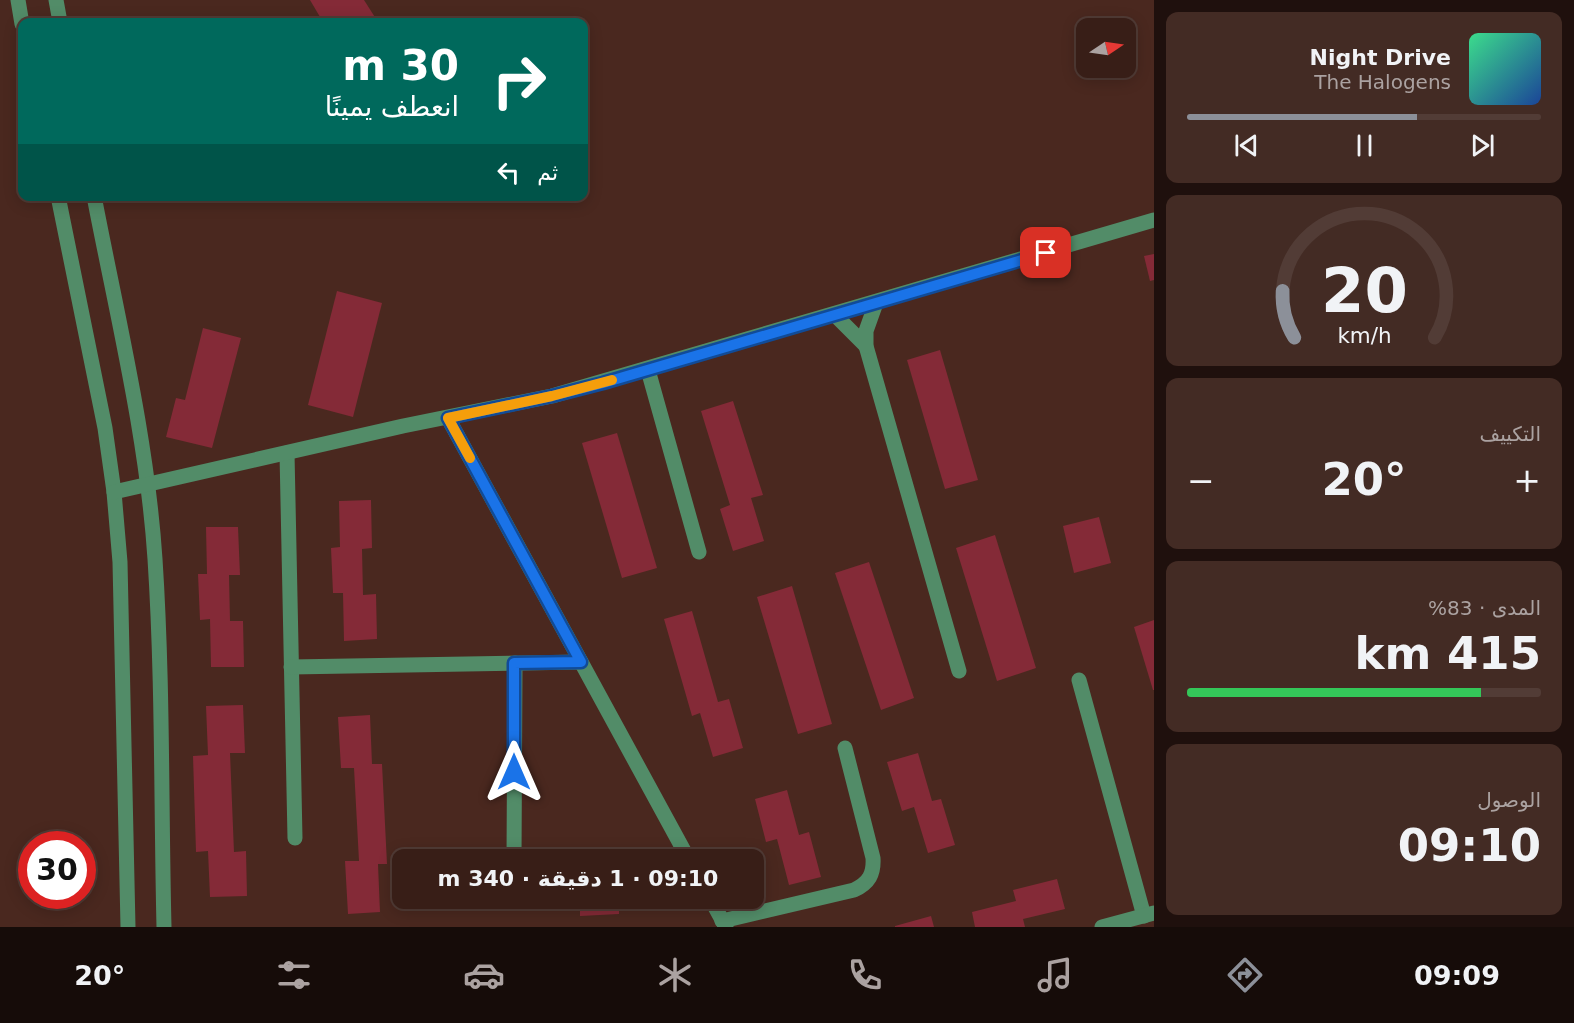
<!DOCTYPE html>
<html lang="ar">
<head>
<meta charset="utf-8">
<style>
	body { margin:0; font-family:"DejaVu Sans",Vazirmatn,sans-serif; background:#432b24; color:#f1f3f6; direction:rtl; height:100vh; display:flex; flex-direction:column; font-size:22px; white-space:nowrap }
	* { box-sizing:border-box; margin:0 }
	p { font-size:20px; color:#aba2a1 }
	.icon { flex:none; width:33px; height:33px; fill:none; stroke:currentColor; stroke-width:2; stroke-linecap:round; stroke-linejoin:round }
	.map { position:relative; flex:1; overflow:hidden; direction:ltr }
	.side { display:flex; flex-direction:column; gap:12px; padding:12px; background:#1f100d; width:420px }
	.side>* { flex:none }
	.guide { position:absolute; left:18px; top:18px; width:570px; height:183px; border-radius:12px; box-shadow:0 3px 15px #0003,0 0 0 2px #523c36; direction:rtl; background:#00695c; color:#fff; overflow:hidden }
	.needle { width:39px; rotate:77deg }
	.tools { position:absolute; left:1076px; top:18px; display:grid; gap:12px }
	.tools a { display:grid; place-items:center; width:60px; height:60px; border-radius:12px; background:#381e17; box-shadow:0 3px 15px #0003,0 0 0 2px #523c36; font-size:30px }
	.speed { position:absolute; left:18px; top:831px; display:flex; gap:12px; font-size:30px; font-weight:700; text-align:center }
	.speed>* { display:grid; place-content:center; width:78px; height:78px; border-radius:50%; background:#381e17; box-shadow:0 3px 15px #0003,0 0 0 2px #523c36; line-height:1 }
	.speed .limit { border:9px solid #d22; background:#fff; color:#111 }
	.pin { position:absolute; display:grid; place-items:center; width:51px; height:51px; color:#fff; margin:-26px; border-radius:12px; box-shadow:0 3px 9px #0006 }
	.me { position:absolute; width:66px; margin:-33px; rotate:0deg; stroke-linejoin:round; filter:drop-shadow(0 0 4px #0008) }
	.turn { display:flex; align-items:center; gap:21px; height:126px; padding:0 30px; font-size:27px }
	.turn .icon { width:78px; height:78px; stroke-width:2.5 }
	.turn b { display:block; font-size:42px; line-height:51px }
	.then { display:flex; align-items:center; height:57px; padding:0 30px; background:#0003; gap:12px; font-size:22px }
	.big { font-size:45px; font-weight:700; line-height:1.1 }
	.side .card { flex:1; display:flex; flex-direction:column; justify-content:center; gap:9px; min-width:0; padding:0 21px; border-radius:12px; background:#432b24 }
	.side .dial { align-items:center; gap:0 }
	.dial svg { height:156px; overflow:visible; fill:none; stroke:#523c36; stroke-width:7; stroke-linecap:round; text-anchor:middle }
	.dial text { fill:#f1f3f6; stroke:none }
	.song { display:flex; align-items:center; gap:18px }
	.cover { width:72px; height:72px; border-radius:9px; background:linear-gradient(135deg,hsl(150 70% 55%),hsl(220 70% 35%)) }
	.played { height:6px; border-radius:3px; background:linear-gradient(90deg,#8c9099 65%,#523c36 65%) }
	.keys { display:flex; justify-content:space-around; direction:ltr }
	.heat { display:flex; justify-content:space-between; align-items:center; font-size:33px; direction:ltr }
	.charge { height:9px; border-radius:4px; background:linear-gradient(90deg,#34c759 83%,#523c36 0) }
	.trip { position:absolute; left:392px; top:849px; width:372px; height:60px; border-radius:12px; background:#381e17; box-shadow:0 3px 15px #0003,0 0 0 2px #523c36; font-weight:700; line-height:60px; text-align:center; direction:rtl }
	.dock { display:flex; height:96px; justify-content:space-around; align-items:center; background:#160c09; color:#aba2a1 }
	.dock .icon { width:42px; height:42px }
	.dock .on { color:#8c9099 }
	.dock b { font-size:27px; color:#f1f3f6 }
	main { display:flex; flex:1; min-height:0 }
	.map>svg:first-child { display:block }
	.building { fill:#842a37 }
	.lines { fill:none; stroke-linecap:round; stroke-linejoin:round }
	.minor { stroke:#528c68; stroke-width:15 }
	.route-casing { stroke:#114b97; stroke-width:15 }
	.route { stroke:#1a73e8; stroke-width:10 }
	.slow { stroke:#f59e0b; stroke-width:10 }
</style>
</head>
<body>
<main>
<section class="side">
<div class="card">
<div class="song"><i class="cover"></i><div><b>Night Drive</b><p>The Halogens</p></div></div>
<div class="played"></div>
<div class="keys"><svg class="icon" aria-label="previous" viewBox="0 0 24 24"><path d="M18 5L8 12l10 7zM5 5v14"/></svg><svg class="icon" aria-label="pause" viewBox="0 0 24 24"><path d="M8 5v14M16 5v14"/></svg><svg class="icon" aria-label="next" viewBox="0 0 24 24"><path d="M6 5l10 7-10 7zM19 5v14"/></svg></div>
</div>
<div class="card dial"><svg viewBox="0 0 100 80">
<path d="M14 69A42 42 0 1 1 86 69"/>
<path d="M14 69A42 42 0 0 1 8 45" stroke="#8c9099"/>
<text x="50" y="56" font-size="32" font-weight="700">20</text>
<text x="50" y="72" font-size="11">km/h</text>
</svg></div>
<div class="card"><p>التكييف</p>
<div class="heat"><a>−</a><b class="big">20°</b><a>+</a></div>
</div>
<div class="card"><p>المدى · 83%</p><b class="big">415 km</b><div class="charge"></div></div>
<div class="card"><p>الوصول</p><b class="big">09:10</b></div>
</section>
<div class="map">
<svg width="1154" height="927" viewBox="0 0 1154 927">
	<rect width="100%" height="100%" fill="#4a281f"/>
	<g class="building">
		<polygon points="310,0 364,0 378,22 323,22"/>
		<polygon points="1154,254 1154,280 1150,281 1144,256"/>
		<polygon points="337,291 382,303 353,417 308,405"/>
		<polygon points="203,328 241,338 212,448 166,437 176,398 185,400"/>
		<polygon points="940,350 978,480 945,489 907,360"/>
		<polygon points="733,401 763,495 751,498 764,541 733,551 720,509 730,505 701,411"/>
		<polygon points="617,433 657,568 622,578 582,443"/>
		<polygon points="371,500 372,548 362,549 363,595 376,594 377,639 344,641 343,593 333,593 331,548 340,547 339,501"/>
		<polygon points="1099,517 1111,563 1074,573 1063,526"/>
		<polygon points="206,527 238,527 240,575 229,575 230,621 243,621 244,667 211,667 210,619 200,620 198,574 207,574"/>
		<polygon points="995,535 1036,668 997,681 956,548"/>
		<polygon points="869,562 914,698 881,710 835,573"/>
		<polygon points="792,586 832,724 798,734 757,597"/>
		<polygon points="692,611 718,702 729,699 743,748 713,757 700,713 692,716 664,619"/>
		<polygon points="1154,620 1154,690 1153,690 1134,627"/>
		<polygon points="243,705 245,753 230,753 234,852 246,851 247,896 210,897 208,851 196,852 193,756 208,755 206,706"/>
		<polygon points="370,715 372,764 382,764 387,864 378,864 380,912 348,914 345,861 359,861 354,768 341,768 338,717"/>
		<polygon points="918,753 932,801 941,799 955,845 928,853 914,807 902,811 887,762"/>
		<polygon points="787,790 799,835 809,832 821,877 789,885 777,839 766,842 755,799"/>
		<polygon points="617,848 617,860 578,860 578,849"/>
		<polygon points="1057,879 1065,909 1023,919 1025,927 975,927 972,912 1016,901 1013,890"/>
		<polygon points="580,898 619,898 619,914 580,916"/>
		<polygon points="931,916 934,927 895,927 895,926"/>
	</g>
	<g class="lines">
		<g class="minor">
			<polyline points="18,0 22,24"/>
			<polyline points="56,0 60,22"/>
			<polyline points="58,196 105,428 114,492 120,562 128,927"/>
			<path d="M94,196C117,316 147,437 155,559C163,681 161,805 164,927"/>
			<polyline points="876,303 866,331 866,346 959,671"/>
			<polyline points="835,315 866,346"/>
			<polyline points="648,370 699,552"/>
			<polyline points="448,418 689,860"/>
			<polyline points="287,453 295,838"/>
			<polyline points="114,492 403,426 552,396 1154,220"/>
			<polyline points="291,667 581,662"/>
			<polyline points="1079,680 1144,916"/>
			<polyline points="514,860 515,663"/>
			<polyline points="710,898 726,927"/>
			<path d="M722,921L854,890C869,883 874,874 873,858L845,748"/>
			<polyline points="1102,927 1154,913"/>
		</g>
	</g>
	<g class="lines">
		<defs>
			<polyline id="route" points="514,772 514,663 581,662 448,418 552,396 603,383 1046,253"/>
		</defs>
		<use href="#route" class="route-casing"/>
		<use href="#route" class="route"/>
		<polyline class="slow" points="470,458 448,418 552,396 612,380"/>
	</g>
</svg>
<div class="tools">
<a><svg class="needle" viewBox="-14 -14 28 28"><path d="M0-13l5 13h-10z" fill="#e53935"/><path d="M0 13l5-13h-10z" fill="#aba2a1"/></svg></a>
</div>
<div class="speed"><div class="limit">30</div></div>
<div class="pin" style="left:1046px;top:253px;background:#d93025"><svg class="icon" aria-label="arrive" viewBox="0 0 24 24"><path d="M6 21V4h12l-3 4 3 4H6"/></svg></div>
<svg class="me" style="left:514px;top:772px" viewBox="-20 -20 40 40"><path d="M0-17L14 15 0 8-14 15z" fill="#1a73e8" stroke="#fff" stroke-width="4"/></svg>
<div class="trip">09:10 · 1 دقيقة · 340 m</div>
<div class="guide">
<div class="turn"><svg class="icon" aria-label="right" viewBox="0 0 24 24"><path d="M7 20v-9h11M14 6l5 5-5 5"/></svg><div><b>30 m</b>انعطف يمينًا</div></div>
<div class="then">ثم<svg class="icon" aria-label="left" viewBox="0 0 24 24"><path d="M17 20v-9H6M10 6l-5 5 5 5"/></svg></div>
</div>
</div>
</main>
<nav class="dock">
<b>09:09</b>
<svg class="icon on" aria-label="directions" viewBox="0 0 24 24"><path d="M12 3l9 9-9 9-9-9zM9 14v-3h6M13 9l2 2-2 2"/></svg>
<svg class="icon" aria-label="music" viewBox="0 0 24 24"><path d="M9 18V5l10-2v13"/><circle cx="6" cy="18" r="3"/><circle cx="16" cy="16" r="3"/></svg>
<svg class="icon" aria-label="phone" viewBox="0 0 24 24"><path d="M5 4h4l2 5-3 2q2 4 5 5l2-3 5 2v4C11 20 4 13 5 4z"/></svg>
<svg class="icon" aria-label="climate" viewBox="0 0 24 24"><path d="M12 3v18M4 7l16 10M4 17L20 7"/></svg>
<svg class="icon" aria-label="car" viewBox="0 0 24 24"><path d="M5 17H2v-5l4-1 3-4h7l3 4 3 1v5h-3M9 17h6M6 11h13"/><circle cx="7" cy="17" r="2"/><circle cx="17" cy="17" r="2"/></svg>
<svg class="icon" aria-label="filters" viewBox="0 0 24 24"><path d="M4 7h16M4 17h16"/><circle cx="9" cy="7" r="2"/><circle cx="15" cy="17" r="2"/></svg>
<b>20°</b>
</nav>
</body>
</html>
